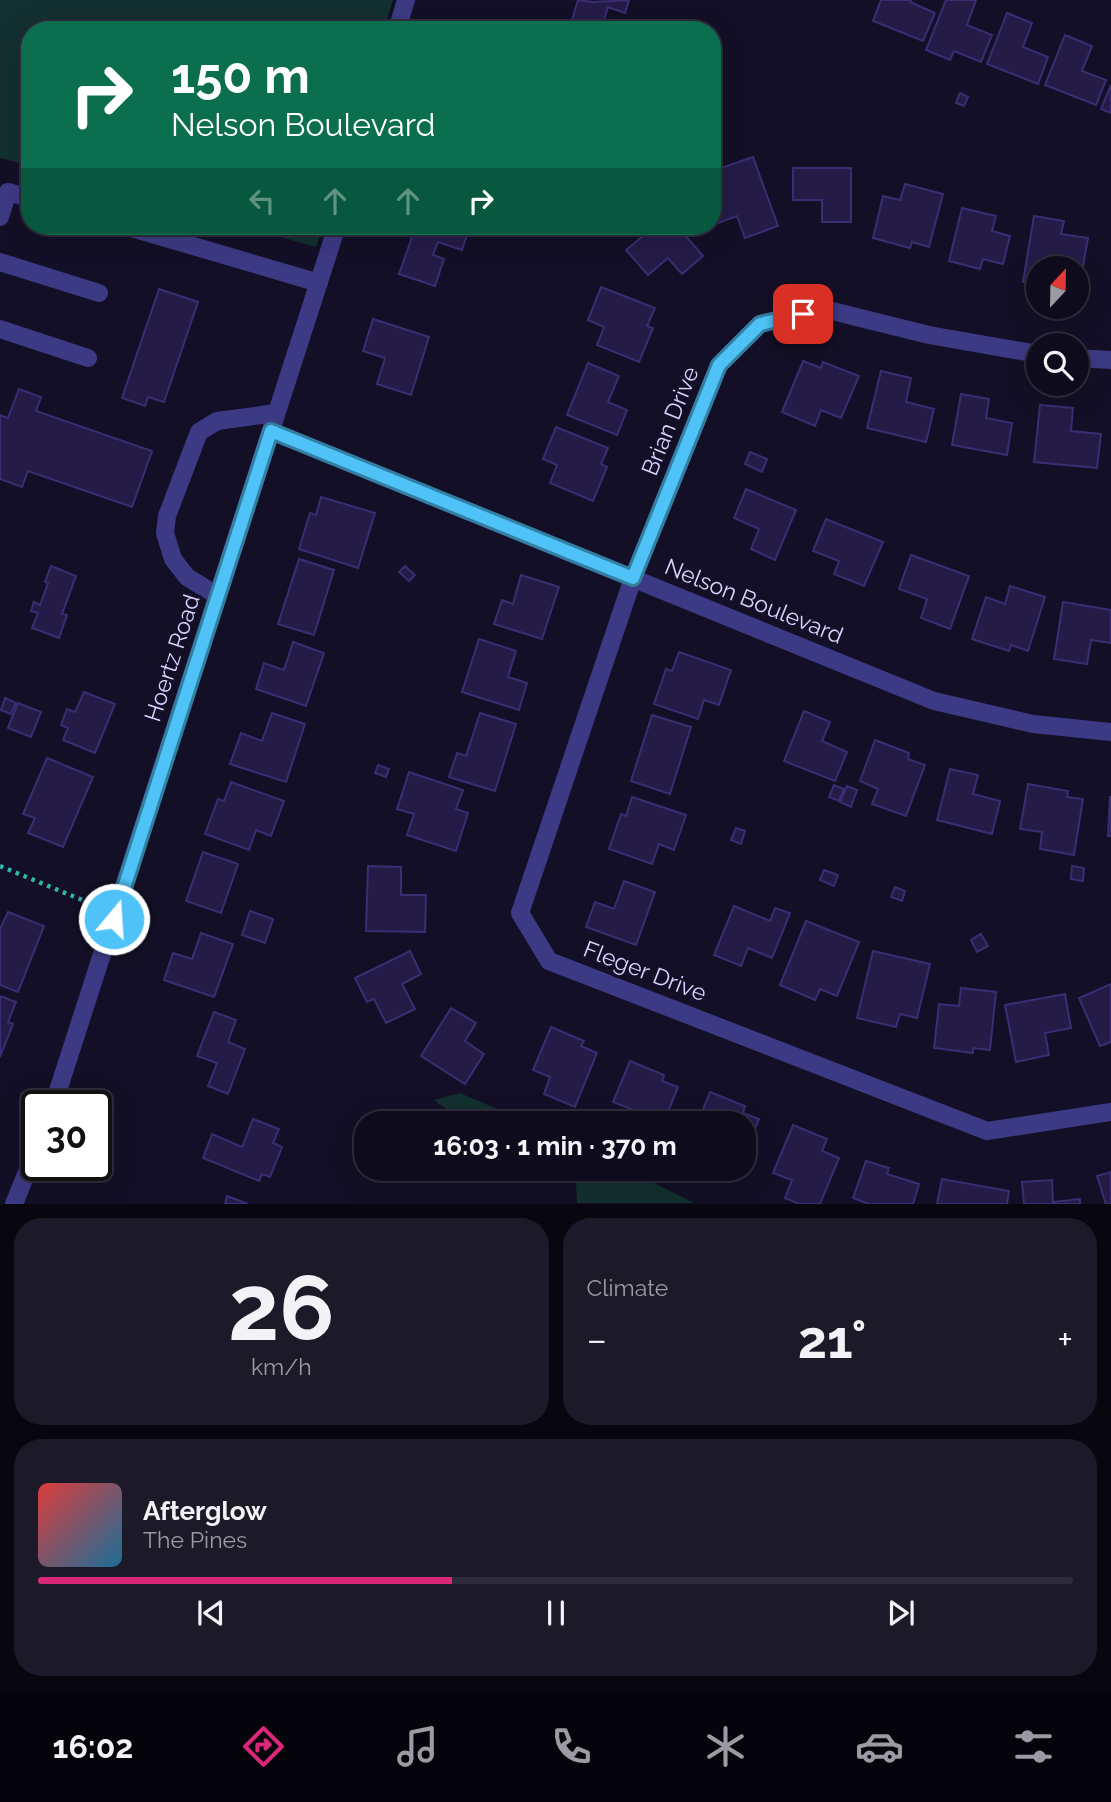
<!DOCTYPE html>
<html lang="en">
<head>
<meta charset="utf-8">
<style>
	body { margin:0; font-family:Raleway,sans-serif; background:#1c1929; color:#f1f3f6; height:100vh; display:flex; flex-direction:column; font-size:26px; white-space:nowrap }
	* { box-sizing:border-box; margin:0 }
	p { font-size:23px; color:#9b9ba3 }
	.icon { flex:none; width:38px; height:38px; fill:none; stroke:currentColor; stroke-width:2; stroke-linecap:round; stroke-linejoin:round }
	.map { position:relative; height:1204px; overflow:hidden }
	.details { display:flex; flex-direction:column; gap:14px; padding:14px; background:#08060f; flex:1 }
	.details>* { flex:none }
	.hud { position:absolute; left:21px; top:21px; width:700px; height:214px; border-radius:28px; box-shadow:0 7px 28px #0002,0 0 0 2px #2e2b3b; background:#0b6e4f; color:#fff; overflow:hidden }
	.needle { width:46px; rotate:22deg }
	.tools { position:absolute; left:1026px; top:256px; display:grid; gap:14px }
	.tools a { display:grid; place-items:center; width:63px; height:63px; border-radius:50%; background:#0e0b1c; box-shadow:0 7px 28px #0002,0 0 0 2px #2e2b3b; font-size:35px }
	.speed { position:absolute; left:21px; top:1090px; display:flex; gap:14px; font-size:35px; font-weight:700; text-align:center }
	.speed>* { display:grid; place-content:center; width:91px; height:91px; border-radius:50%; background:#0e0b1c; box-shadow:0 7px 28px #0002,0 0 0 2px #2e2b3b; line-height:1 }
	.speed .limit { border:4px solid #111; border-radius:10px; background:#fff; color:#111 }
	.pin { position:absolute; display:grid; place-items:center; width:60px; height:60px; color:#fff; margin:-30px; border-radius:14px; box-shadow:0 4px 10px #0006 }
	.me { position:absolute; width:77px; margin:-38px; rotate:18deg; stroke-linejoin:round; filter:drop-shadow(0 0 5px #0008) }
	.turn { display:flex; align-items:center; gap:24px; height:147px; padding:0 35px; font-size:32px }
	.turn .icon { width:91px; height:91px; stroke-width:2.5 }
	.turn b { display:block; font-size:49px; line-height:60px }
	.lanes { display:flex; align-items:center; height:66px; padding:0 35px; background:#0003; justify-content:center; gap:35px; direction:ltr }
	.lanes .off { opacity:.35 }
	.big { font-size:52px; font-weight:700; line-height:1.1 }
	.details .tile { flex:1; display:flex; flex-direction:column; justify-content:center; gap:10px; min-width:0; padding:0 24px; border-radius:28px; background:#1c1929 }
	.details .dial { align-items:center; gap:0 }
	.dial b { font-size:91px; line-height:1 }
	.song { display:flex; align-items:center; gap:21px }
	.cover { width:84px; height:84px; border-radius:10px; background:linear-gradient(135deg,hsl(0 70% 55%),hsl(200 70% 35%)) }
	.played { height:7px; border-radius:4px; background:linear-gradient(90deg,#db2777 40%,#2e2b3b 40%) }
	.keys { display:flex; justify-content:space-around; direction:ltr }
	.heat { display:flex; justify-content:space-between; align-items:center; font-size:38px; direction:ltr }
	.details .tiles { flex:1; display:grid; gap:14px; grid-template-columns:1fr 1fr }
	.tile:last-child { grid-column:span 2 }
	.trip { position:absolute; left:354px; top:1111px; width:402px; height:70px; border-radius:28px; background:#0e0b1c; box-shadow:0 7px 28px #0002,0 0 0 2px #2e2b3b; font-weight:700; line-height:70px; text-align:center }
	.dock { display:flex; height:112px; justify-content:space-around; align-items:center; background:#06040b; color:#9b9ba3 }
	.dock .icon { width:49px; height:49px }
	.dock .current { color:#db2777 }
	.dock b { font-size:32px; color:#f1f3f6 }
	.map>svg:first-child { display:block }
	.green { fill:#12302f }
	.building { fill:#241b47; stroke:#3b2d73; stroke-width:2 }
	.lines { fill:none; stroke-linecap:round; stroke-linejoin:round }
	.path { stroke:#2fb8b0; stroke-width:4.5; stroke-dasharray:3.5 5; stroke-linecap:butt }
	.minor { stroke:#3d3a85; stroke-width:18 }
	.route-casing { stroke:#337fa1; stroke-width:18 }
	.route { stroke:#4fc3f7; stroke-width:12 }
	.labels { text-anchor:middle; stroke-width:7; stroke-linejoin:round; paint-order:stroke }
	.street-label { font-size:23px; fill:#d9d4ff; stroke:#130f26 }
</style>
</head>
<body>
<div class="map">
<svg width="1111" height="1204" viewBox="0 0 1111 1204">
	<rect width="100%" height="100%" fill="#130f26"/>
	<g class="green">
		<polygon points="0,0 393,0 384,30 30,30 30,166 1,158 0,160"/>
		<polygon points="242,226 323,226 316,247"/>
		<polygon points="460,1093 530,1123 465,1123 434,1100"/>
		<polygon points="550,1169 626,1169 694,1203 577,1203 576,1183"/>
	</g>
	<g class="building">
		<polygon points="578,0 593,2 629,0 625,13 608,7 601,30 569,30"/>
		<polygon points="881,0 911,0 910,2 935,13 923,41 873,21"/>
		<polygon points="946,0 976,0 967,25 992,35 981,62 954,51 950,60 926,50"/>
		<polygon points="1007,13 1032,23 1023,47 1048,57 1038,84 987,64"/>
		<polygon points="1065,35 1092,46 1082,71 1106,80 1096,105 1045,85"/>
		<polygon points="1111,85 1111,113 1101,109"/>
		<polygon points="960,93 968,97 964,106 956,103"/>
		<polygon points="753,157 778,226 745,238 737,216 712,225 712,185 722,181 718,169"/>
		<polygon points="793,168 851,168 851,222 822,222 822,200 793,200"/>
		<polygon points="905,184 943,194 929,247 912,242 910,248 873,238 883,196 900,200"/>
		<polygon points="962,208 996,216 992,231 1010,236 1003,264 983,259 980,269 949,261"/>
		<polygon points="1034,216 1064,221 1061,234 1088,238 1082,272 1076,271 1076,268 1038,268 1038,284 1023,282"/>
		<polygon points="416,226 470,226 462,250 438,242 433,255 444,259 435,286 399,274"/>
		<polygon points="655,226 677,226 703,256 682,274 668,258 648,275 626,250"/>
		<polygon points="601,287 655,308 647,326 653,328 639,362 597,345 604,327 588,320"/>
		<polygon points="159,289 198,302 164,402 148,397 145,406 122,398"/>
		<polygon points="373,319 429,337 411,395 377,384 385,358 363,351"/>
		<polygon points="803,361 821,368 823,362 859,376 841,418 821,410 815,426 782,412"/>
		<polygon points="588,363 619,376 608,402 627,410 617,435 567,415"/>
		<polygon points="881,371 911,378 906,402 934,409 926,442 867,428"/>
		<polygon points="19,389 41,397 36,411 152,451 132,507 28,471 22,487 0,479 0,415 8,418"/>
		<polygon points="961,394 989,399 986,418 1012,423 1007,455 952,445"/>
		<polygon points="1040,405 1073,408 1071,431 1101,434 1097,468 1034,462"/>
		<polygon points="556,427 608,448 601,464 607,467 593,501 550,483 557,465 543,459"/>
		<polygon points="750,452 767,459 762,472 745,464"/>
		<polygon points="746,489 796,510 775,560 751,549 759,529 734,518"/>
		<polygon points="321,497 375,513 358,568 299,549 310,513 316,515"/>
		<polygon points="826,519 883,542 864,586 834,574 839,561 813,551"/>
		<polygon points="911,555 969,576 950,629 921,618 927,599 899,589"/>
		<polygon points="299,559 334,570 314,635 278,624"/>
		<polygon points="51,566 76,576 62,614 67,615 59,638 32,628 38,613 31,611 34,602 40,605 48,583 45,582"/>
		<polygon points="405,566 415,575 409,581 399,572"/>
		<polygon points="521,575 559,587 542,639 494,624 502,600 513,604"/>
		<polygon points="1010,586 1045,597 1028,651 1011,645 1009,651 972,639 986,597 1005,604"/>
		<polygon points="1063,602 1111,610 1111,643 1091,640 1087,664 1054,659"/>
		<polygon points="479,639 516,651 508,677 527,683 519,710 462,692"/>
		<polygon points="293,642 324,653 306,706 256,689 264,663 284,670"/>
		<polygon points="679,652 731,670 719,705 704,700 698,719 654,704 666,669 672,671"/>
		<polygon points="84,692 115,704 95,753 63,740 68,728 61,725 67,709 75,712"/>
		<polygon points="5,698 16,703 11,714 1,710"/>
		<polygon points="18,703 41,712 31,737 8,728"/>
		<polygon points="804,711 830,722 822,741 847,752 835,781 784,761"/>
		<polygon points="272,713 305,724 286,782 230,764 241,733 262,741"/>
		<polygon points="480,713 516,724 495,791 449,777 457,753 466,756"/>
		<polygon points="652,715 691,727 670,794 631,781"/>
		<polygon points="875,740 909,753 908,759 925,765 906,816 872,804 878,789 860,781"/>
		<polygon points="47,758 93,777 63,847 28,833 35,818 23,814"/>
		<polygon points="378,765 389,769 386,777 375,773"/>
		<polygon points="950,769 978,775 973,794 1000,801 992,834 937,820"/>
		<polygon points="409,772 463,790 456,809 468,813 456,851 407,835 414,814 397,809"/>
		<polygon points="231,782 284,801 271,836 256,830 249,850 205,834 218,799 224,801"/>
		<polygon points="1028,784 1068,791 1067,797 1083,799 1074,855 1040,849 1042,832 1020,829"/>
		<polygon points="834,785 844,789 839,801 829,797"/>
		<polygon points="847,786 857,790 851,807 840,802"/>
		<polygon points="632,797 686,815 674,850 659,844 652,864 609,849 621,814 626,816"/>
		<polygon points="1110,797 1111,797 1111,836 1108,836"/>
		<polygon points="736,828 745,831 741,844 731,840"/>
		<polygon points="203,852 238,864 221,913 186,901"/>
		<polygon points="368,866 401,867 401,895 426,895 425,932 366,931"/>
		<polygon points="1072,866 1084,868 1083,881 1071,879"/>
		<polygon points="824,870 838,875 834,886 820,880"/>
		<polygon points="624,881 655,892 636,945 586,927 595,902 614,909"/>
		<polygon points="895,887 905,891 902,901 891,897"/>
		<polygon points="734,906 770,921 775,908 790,913 772,958 748,948 741,966 714,955"/>
		<polygon points="250,911 273,919 265,943 242,935"/>
		<polygon points="8,912 44,926 18,992 0,985 0,929"/>
		<polygon points="806,921 859,942 837,996 820,989 815,1000 780,985"/>
		<polygon points="201,933 233,944 214,997 164,980 173,953 192,959"/>
		<polygon points="981,934 988,946 977,952 971,940"/>
		<polygon points="410,951 421,974 402,984 415,1009 386,1023 374,999 367,1002 355,978"/>
		<polygon points="873,951 930,964 917,1018 900,1014 896,1027 857,1018"/>
		<polygon points="1111,984 1111,1042 1100,1046 1079,998"/>
		<polygon points="961,988 996,992 990,1050 973,1048 973,1053 934,1048 939,1004 959,1006"/>
		<polygon points="1065,994 1071,1028 1045,1033 1049,1055 1016,1062 1005,1005"/>
		<polygon points="0,996 16,1002 8,1022 13,1024 0,1057"/>
		<polygon points="451,1008 476,1023 465,1041 484,1054 465,1084 421,1056"/>
		<polygon points="214,1012 236,1020 228,1042 245,1049 228,1094 208,1086 217,1063 197,1056"/>
		<polygon points="551,1027 584,1041 581,1046 597,1053 575,1107 544,1094 550,1077 533,1070"/>
		<polygon points="630,1061 664,1075 662,1081 678,1087 663,1124 625,1124 631,1109 613,1102"/>
		<polygon points="710,1092 745,1106 743,1113 759,1119 744,1155 744,1124 697,1124"/>
		<polygon points="253,1119 279,1129 273,1143 282,1147 270,1177 262,1174 259,1181 203,1158 212,1134 242,1147"/>
		<polygon points="793,1125 827,1139 822,1151 839,1158 820,1204 799,1204 785,1198 792,1180 773,1173"/>
		<polygon points="866,1161 889,1168 887,1174 919,1184 913,1204 869,1204 853,1198"/>
		<polygon points="1111,1172 1111,1204 1106,1204 1097,1176"/>
		<polygon points="942,1179 1009,1191 1007,1204 937,1204"/>
		<polygon points="1052,1180 1053,1202 1080,1199 1080,1204 1024,1204 1022,1182"/>
		<polygon points="227,1196 248,1204 225,1204"/>
	</g>
	<g class="lines">
		<polyline class="path" points="0,866 92,904"/>
		<g class="minor">
			<polyline points="397,30 406,0"/>
			<polyline points="0,217 8,192 30,198"/>
			<polyline points="125,226 319,283"/>
			<polyline points="0,262 99,293"/>
			<polyline points="0,329 88,358"/>
			<polyline points="1038,354 929,335 824,309 760,324 719,365 633,578 520,913 549,961 987,1131 1111,1112"/>
			<polyline points="1076,358 1111,360"/>
			<polyline points="271,431 934,701 1033,724 1111,732"/>
			<polyline points="218,596 187,577 173,559 165,533 167,516 199,432 217,421 276,413"/>
			<polyline points="53,1106 337,226"/>
			<polyline points="14,1204 37,1147"/>
		</g>
	</g>
	<g class="lines">
		<defs>
			<polyline id="route" points="114,919 271,431 633,578 719,365 760,324 803,314"/>
		</defs>
		<use href="#route" class="route-casing"/>
		<use href="#route" class="route"/>
	</g>
	<g class="labels">
		<g class="street-label">
			<text transform="translate(670 421) rotate(-68)" y="8">Brian Drive</text>
			<text transform="translate(754 601) rotate(22)" y="8">Nelson Boulevard</text>
			<text transform="translate(172 658) rotate(-72)" y="8">Hoertz Road</text>
			<text transform="translate(645 971) rotate(21)" y="8">Fleger Drive</text>
		</g>
	</g>
</svg>
<div class="tools">
<a><svg class="needle" viewBox="-14 -14 28 28"><path d="M0-13l5 13h-10z" fill="#e53935"/><path d="M0 13l5-13h-10z" fill="#9b9ba3"/></svg></a>
<a><svg class="icon" aria-label="search" viewBox="0 0 24 24"><circle cx="10" cy="10" r="6"/><path d="M15 15l6 6"/></svg></a>
</div>
<div class="speed"><div class="limit">30</div></div>
<div class="pin" style="left:803px;top:314px;background:#d93025"><svg class="icon" aria-label="arrive" viewBox="0 0 24 24"><path d="M6 21V4h12l-3 4 3 4H6"/></svg></div>
<svg class="me" style="left:114px;top:919px" viewBox="-20 -20 40 40"><circle r="17" fill="#4fc3f7" stroke="#fff" stroke-width="3"/><path d="M0-11L8 9 0 5-8 9z" fill="#fff"/></svg>
<div class="trip">16:03 · 1 min · 370 m</div>
<div class="hud">
<div class="turn"><svg class="icon" aria-label="right" viewBox="0 0 24 24"><path d="M7 20v-9h11M14 6l5 5-5 5"/></svg><div><b>150 m</b>Nelson Boulevard</div></div>
<div class="lanes"><svg class="icon off" aria-label="left" viewBox="0 0 24 24"><path d="M17 20v-9H6M10 6l-5 5 5 5"/></svg><svg class="icon off" aria-label="ahead" viewBox="0 0 24 24"><path d="M12 20V5M6 11l6-6 6 6"/></svg><svg class="icon off" aria-label="ahead" viewBox="0 0 24 24"><path d="M12 20V5M6 11l6-6 6 6"/></svg><svg class="icon" aria-label="right" viewBox="0 0 24 24"><path d="M7 20v-9h11M14 6l5 5-5 5"/></svg></div>
</div>
</div>
<section class="details">
<div class="tiles">
<div class="tile dial"><b>26</b><p>km/h</p></div>
<div class="tile"><p>Climate</p>
<div class="heat"><a>−</a><b class="big">21°</b><a>+</a></div>
</div>
<div class="tile">
<div class="song"><i class="cover"></i><div><b>Afterglow</b><p>The Pines</p></div></div>
<div class="played"></div>
<div class="keys"><svg class="icon" aria-label="previous" viewBox="0 0 24 24"><path d="M18 5L8 12l10 7zM5 5v14"/></svg><svg class="icon" aria-label="pause" viewBox="0 0 24 24"><path d="M8 5v14M16 5v14"/></svg><svg class="icon" aria-label="next" viewBox="0 0 24 24"><path d="M6 5l10 7-10 7zM19 5v14"/></svg></div>
</div>
</div>
</section>
<nav class="dock">
<b>16:02</b>
<svg class="icon current" aria-label="directions" viewBox="0 0 24 24"><path d="M12 3l9 9-9 9-9-9zM9 14v-3h6M13 9l2 2-2 2"/></svg>
<svg class="icon" aria-label="music" viewBox="0 0 24 24"><path d="M9 18V5l10-2v13"/><circle cx="6" cy="18" r="3"/><circle cx="16" cy="16" r="3"/></svg>
<svg class="icon" aria-label="phone" viewBox="0 0 24 24"><path d="M5 4h4l2 5-3 2q2 4 5 5l2-3 5 2v4C11 20 4 13 5 4z"/></svg>
<svg class="icon" aria-label="climate" viewBox="0 0 24 24"><path d="M12 3v18M4 7l16 10M4 17L20 7"/></svg>
<svg class="icon" aria-label="car" viewBox="0 0 24 24"><path d="M5 17H2v-5l4-1 3-4h7l3 4 3 1v5h-3M9 17h6M6 11h13"/><circle cx="7" cy="17" r="2"/><circle cx="17" cy="17" r="2"/></svg>
<svg class="icon" aria-label="filters" viewBox="0 0 24 24"><path d="M4 7h16M4 17h16"/><circle cx="9" cy="7" r="2"/><circle cx="15" cy="17" r="2"/></svg>
</nav>
</body>
</html>
